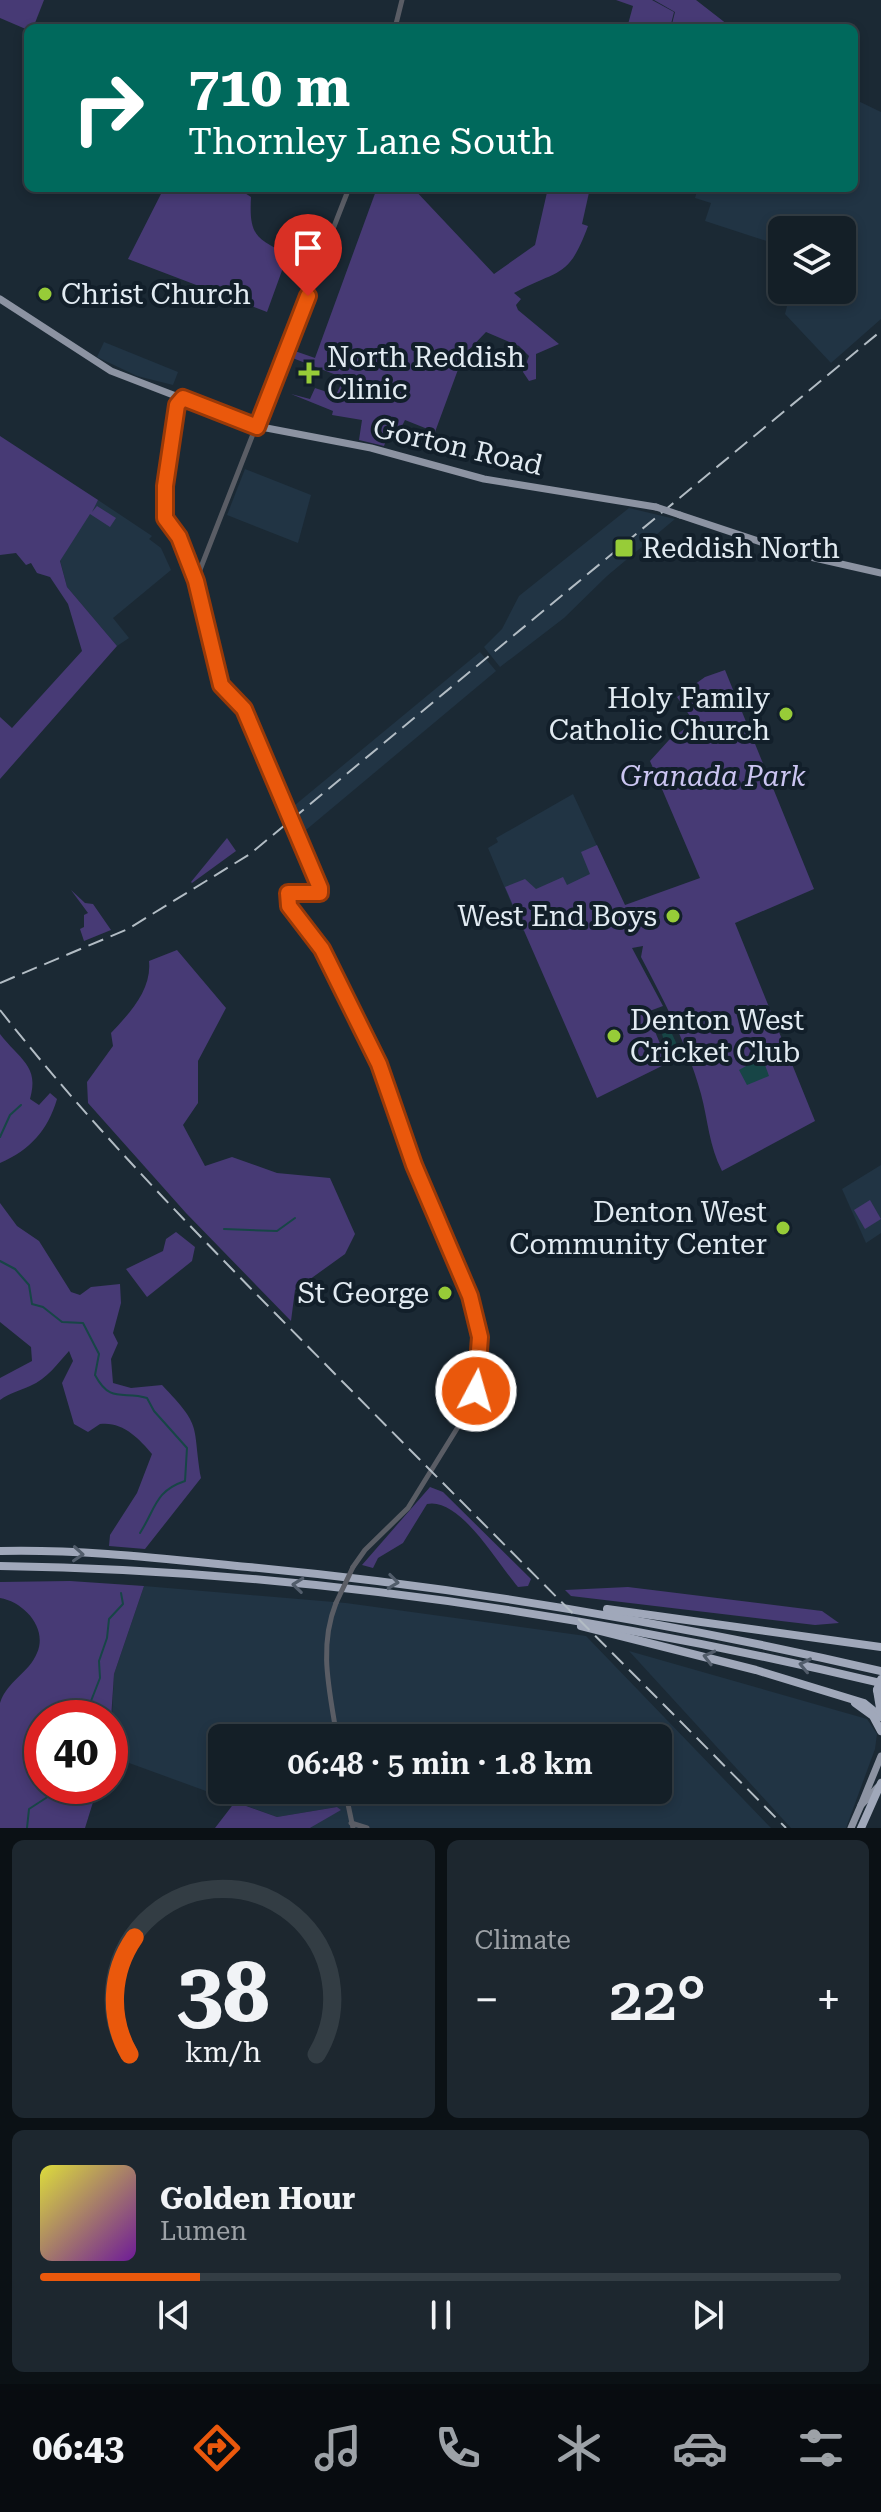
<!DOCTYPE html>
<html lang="en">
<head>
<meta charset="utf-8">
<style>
	body { margin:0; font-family:"Roboto Serif",serif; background:#1d272f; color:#f1f3f6; height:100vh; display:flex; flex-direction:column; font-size:30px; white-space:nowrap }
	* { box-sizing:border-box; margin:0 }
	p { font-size:26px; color:#9da2a7 }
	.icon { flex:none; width:44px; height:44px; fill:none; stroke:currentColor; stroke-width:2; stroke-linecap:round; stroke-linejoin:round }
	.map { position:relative; height:1828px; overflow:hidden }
	.side { display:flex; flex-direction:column; gap:12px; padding:12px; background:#0b1115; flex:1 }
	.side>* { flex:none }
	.banner { position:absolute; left:24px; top:24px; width:834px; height:168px; border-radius:12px; box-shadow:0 4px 12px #0003,0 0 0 2px #333d44; background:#00695c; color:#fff; overflow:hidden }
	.tools { position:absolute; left:768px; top:216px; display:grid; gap:16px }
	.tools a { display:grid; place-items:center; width:88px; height:88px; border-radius:12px; background:#141f27; box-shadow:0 4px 12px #0003,0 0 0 2px #333d44; font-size:40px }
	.speed { position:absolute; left:24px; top:1700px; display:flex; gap:16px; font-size:40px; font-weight:700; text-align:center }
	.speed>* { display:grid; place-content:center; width:104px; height:104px; border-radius:50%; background:#141f27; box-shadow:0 4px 12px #0003,0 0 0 2px #333d44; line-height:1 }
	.speed .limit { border:12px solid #d22; background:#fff; color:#111 }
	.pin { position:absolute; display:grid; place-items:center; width:68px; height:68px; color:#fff; margin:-82px -34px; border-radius:50% 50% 50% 0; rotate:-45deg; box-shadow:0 0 8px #0007 }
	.pin .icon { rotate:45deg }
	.me { position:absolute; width:88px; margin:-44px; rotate:6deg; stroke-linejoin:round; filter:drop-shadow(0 0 6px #0008) }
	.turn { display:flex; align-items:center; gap:28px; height:168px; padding:0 32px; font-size:36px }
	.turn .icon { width:104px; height:104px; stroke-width:2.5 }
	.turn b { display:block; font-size:56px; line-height:68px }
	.big { font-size:60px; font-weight:600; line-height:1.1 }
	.side .card { flex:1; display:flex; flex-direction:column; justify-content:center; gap:12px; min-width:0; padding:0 28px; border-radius:12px; background:#1d272f }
	.side .dial { align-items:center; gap:0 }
	.dial svg { height:208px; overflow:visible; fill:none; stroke:#333d44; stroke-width:7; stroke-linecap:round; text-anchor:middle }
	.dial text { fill:#f1f3f6; stroke:none }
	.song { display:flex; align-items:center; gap:24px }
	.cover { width:96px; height:96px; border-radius:12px; background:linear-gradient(135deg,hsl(60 70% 55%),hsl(280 70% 35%)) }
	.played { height:8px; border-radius:4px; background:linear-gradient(90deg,#ea580c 20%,#333d44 20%) }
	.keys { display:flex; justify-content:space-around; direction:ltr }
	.heat { display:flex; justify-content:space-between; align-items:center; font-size:44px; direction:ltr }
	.side .tiles { flex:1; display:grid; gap:12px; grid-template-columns:1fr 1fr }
	.card:last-child { grid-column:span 2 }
	.trip { position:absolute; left:208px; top:1724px; width:464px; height:80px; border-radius:12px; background:#141f27; box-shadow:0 4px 12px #0003,0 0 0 2px #333d44; font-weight:600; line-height:80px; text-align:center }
	.tab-bar { display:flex; height:128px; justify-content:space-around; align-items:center; background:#080c10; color:#9da2a7 }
	.tab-bar .icon { width:56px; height:56px }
	.tab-bar .selected { color:#ea580c }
	.tab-bar b { font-size:36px; color:#f1f3f6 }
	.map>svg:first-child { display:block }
	.built { fill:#213444; fill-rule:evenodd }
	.green { fill:#473a75 }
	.water { fill:#174546 }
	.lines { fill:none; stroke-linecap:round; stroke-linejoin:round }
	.stream { stroke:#174546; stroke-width:2 }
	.minor { stroke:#5a5d65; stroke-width:5 }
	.major { stroke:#8c93a2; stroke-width:7 }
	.highway { stroke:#a0a8ba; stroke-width:8 }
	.rail { stroke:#b2bcc4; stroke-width:2; stroke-dasharray:16 8; stroke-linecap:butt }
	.minor-bridge { stroke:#5a5d65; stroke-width:5 }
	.major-bridge { stroke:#8c93a2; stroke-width:7 }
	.highway-bridge { stroke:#a0a8ba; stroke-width:8 }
	.oneway { stroke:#525d6b }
	.route-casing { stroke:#983908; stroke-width:20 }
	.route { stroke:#ea580c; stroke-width:14 }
	.poi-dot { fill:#97cc38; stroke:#121f2a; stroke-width:3 }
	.labels { text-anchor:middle; stroke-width:8; stroke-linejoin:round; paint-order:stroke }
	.poi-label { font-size:28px; fill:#e2ebf2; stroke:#121f2a; text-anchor:start }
	.street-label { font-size:28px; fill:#e2ebf2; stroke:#121f2a }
	.park-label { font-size:28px; font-style:italic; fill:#cbc5f1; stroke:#121f2a }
</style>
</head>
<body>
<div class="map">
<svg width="881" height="1828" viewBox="0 0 881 1828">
	<rect width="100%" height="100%" fill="#1b2934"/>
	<g class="built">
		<polygon points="854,99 881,112 881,319 831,363 785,314 791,290 842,290 842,230 782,230 782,246 705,221 711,203 695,198 698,188 854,188"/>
		<polygon points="104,342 178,372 173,385 137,376 97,357"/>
		<polygon points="245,469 311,495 298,543 227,515"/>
		<polygon points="98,500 152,536 149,539 161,548 171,570 113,618 129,638 117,646 67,587 60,560"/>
		<polygon points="629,508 675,519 607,576 564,618 500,667 484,647 502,629 519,596"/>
		<polygon points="480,652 496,671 300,835 289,810"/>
		<polygon points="573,794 636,930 523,931 488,848 498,842 496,838"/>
		<polygon points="881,1165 881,1233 866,1243 842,1189"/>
		<path d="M144,1586L346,1603L586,1636L771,1828H310L340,1810L337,1807L277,1817L110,1756L114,1674ZM222,1738H658V1790H222Z"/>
		<polygon points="629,1651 867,1719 877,1734 875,1749 846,1828 791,1828"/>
	</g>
	<g class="green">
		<polygon points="0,0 44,0 33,28 28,30 0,18"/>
		<polygon points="616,0 652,0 674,12 670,28 627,28 633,6"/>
		<polygon points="654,0 696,0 732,28 671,28 675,12"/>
		<path d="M164,188H237L251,197C249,234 255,239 288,254L267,312L128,259Z"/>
		<path d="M377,188H413L494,274L535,245L548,188H590L582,224L588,226C568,280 560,268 514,293L521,299L516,305L518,310L559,344L536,354V379L529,381L523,372L529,356L519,346L486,332L463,356L435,432L405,420L400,430L392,426L384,446L359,440L362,420L332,415L333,411L291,394L310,399L315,388L336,395L344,378L290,357L292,350L315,358Z"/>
		<polygon points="0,436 98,500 92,512 97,506 116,518 110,527 90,514 60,561 67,587 117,646 0,779 0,717 12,728 82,651 68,604 50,577 37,573 31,563 26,565 16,553 0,555"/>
		<path d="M725,670L814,889L735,923L815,1121L722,1171C709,1146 708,1120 701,1094C688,1046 664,1001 641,957L643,946L632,948L663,1006L647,1012L668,1063L597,1098L505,887L525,879L536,889L563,877L567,885L590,874L581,852L597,845L625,905L700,878L650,761L669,740L694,722L677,697L705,677Z"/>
		<polygon points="227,838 236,851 192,883 191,882"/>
		<polygon points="71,890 85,903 93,904 111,930 84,941 80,929 84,927 84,915 88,913"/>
		<path d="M177,950L226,1008L198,1061V1103L183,1125L205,1166L232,1157L277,1173L330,1178L355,1234L345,1254L295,1290L291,1321L186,1213L88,1103L87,1082L113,1046L111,1033C130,1013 152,989 149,961Z"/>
		<path d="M0,1034C19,1059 40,1066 30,1099L39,1105L50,1093L57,1099C48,1130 30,1150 0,1163Z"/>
		<polygon points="870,1200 881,1219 865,1229 854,1210"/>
		<path d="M0,1203L17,1226L39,1241L71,1292L80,1295L91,1287L120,1284L121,1303L113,1333L118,1343L111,1359L113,1383L131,1388L162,1385C203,1428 192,1423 201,1478L145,1549L109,1546L110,1535L137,1493L152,1454C139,1438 122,1421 100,1424L88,1432L74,1424L62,1383L73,1361L69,1351C58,1363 47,1379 30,1386C19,1391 10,1393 0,1400V1378L32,1361L31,1347L0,1322Z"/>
		<polygon points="176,1232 195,1247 192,1261 147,1297 126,1269 163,1251 166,1239"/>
		<path d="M430,1487L443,1492L531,1579L528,1586L518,1587C497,1563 460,1497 427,1504L403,1543L378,1558L373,1568L362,1565Z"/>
		<path d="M70,1581L144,1586L114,1674L110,1734V1718H42V1786H98L85,1828H0V1703C7,1681 29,1673 37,1653C48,1628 24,1602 0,1598V1582Z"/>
		<polygon points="628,1587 822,1611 839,1623 815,1625 571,1596 565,1590"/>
		<polygon points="235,1802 277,1817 337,1807 341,1810 310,1828 215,1828"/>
	</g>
	<g class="water">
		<polygon points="668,1025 684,1060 682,1066 670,1064 661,1030"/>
		<polygon points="755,1061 765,1065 769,1076 747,1085 739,1070"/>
	</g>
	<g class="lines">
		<g class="stream">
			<polyline points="0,1137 10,1115 21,1105"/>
			<polyline points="224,1229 277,1231 295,1218"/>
			<path d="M0,1261L15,1269L29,1285L32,1304L43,1307L62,1322L83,1323L99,1354L95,1375C111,1405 124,1390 147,1398L154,1411L187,1448L185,1481C155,1491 156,1508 140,1533"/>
			<polyline points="92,1718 91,1701 100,1678 99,1661 107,1638 109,1619 123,1604 121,1593"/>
			<polyline points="27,1828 29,1809 49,1796 52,1786"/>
		</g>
		<g class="minor">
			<polyline points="395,28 402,0"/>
			<polyline points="175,395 165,486 165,518 179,537 196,581 221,685 244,709 286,812"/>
			<polyline points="196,580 349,188"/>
			<polyline points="297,837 320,893 288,893 289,906 322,949 379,1064 414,1165 470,1296 480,1337 481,1360 474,1401 408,1508 365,1550 353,1567"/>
			<path d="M336,1603C318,1648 330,1692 337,1738"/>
			<polyline points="345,1790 353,1828"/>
			<polyline points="351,1823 367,1828"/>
		</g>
		<g class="major">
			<polyline points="0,299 111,371 251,425 371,448 484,479 656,507"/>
			<polyline points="680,515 797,554 881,573"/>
			<polyline points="861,1805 881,1756"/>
			<polyline points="851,1828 861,1805 878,1787"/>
		</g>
		<g class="highway">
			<path d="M0,1551C82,1549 166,1559 248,1567C462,1587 672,1623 881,1671"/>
			<path d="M0,1566C297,1570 593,1615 881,1683"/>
			<polyline points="607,1609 881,1647"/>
			<polyline points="581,1626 756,1670 864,1703 881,1717"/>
			<polyline points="877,1690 881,1714"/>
			<polyline points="855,1703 873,1716 881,1731"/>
			<polyline points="861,1828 881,1783"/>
		</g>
		<g class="rail">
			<polyline points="0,983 128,929 250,854 881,331"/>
			<path d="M0,1010C102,1140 219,1256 335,1374C485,1526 636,1676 786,1828"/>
		</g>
		<g class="minor-bridge">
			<polyline points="286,812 297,837"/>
			<polyline points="336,1603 353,1567"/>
		</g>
		<polyline class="major-bridge" points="656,507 680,515"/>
		<polyline class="highway-bridge" points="877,1690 881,1679"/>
	</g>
	<defs><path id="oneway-chevron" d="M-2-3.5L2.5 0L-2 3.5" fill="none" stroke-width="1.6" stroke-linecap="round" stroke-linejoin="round" transform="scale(2)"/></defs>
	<g class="oneway">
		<use href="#oneway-chevron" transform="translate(78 1554) rotate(4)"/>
		<use href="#oneway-chevron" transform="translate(393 1582) rotate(7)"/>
		<use href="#oneway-chevron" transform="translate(298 1585) rotate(-174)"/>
		<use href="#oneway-chevron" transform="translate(709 1657) rotate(-165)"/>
		<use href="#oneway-chevron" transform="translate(805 1665) rotate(-168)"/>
	</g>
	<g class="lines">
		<defs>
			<polyline id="route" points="308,296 257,427 183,398 177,405 165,486 165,518 179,537 196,581 221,685 244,709 320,888 320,893 288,893 289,906 322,949 379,1064 414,1165 470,1296 480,1337 476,1391"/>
		</defs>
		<use href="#route" class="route-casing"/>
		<use href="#route" class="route"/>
	</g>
	<g class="poi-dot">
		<circle cx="45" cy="294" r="8"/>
		<path d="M305 361h8v8h8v8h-8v8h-8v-8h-8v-8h8z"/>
		<rect x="614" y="538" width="20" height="20" rx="4"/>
		<circle cx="786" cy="714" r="8"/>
		<circle cx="673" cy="916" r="8"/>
		<circle cx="614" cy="1036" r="8"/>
		<circle cx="783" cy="1228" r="8"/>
		<circle cx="445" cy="1293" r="8"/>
	</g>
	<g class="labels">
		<g class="poi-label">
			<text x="61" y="304">Christ Church</text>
			<text x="327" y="367">North Reddish<tspan x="327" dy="32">Clinic</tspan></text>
			<text x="642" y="558">Reddish North</text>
			<text x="770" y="708" text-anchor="end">Holy Family<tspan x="770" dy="32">Catholic Church</tspan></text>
			<text x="657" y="926" text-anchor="end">West End Boys</text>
			<text x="630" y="1030">Denton West<tspan x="630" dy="32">Cricket Club</tspan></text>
			<text x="767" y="1222" text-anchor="end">Denton West<tspan x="767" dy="32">Community Center</tspan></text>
			<text x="429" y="1303" text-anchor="end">St George</text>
		</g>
		<g class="street-label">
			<text transform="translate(458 446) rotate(13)" y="10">Gorton Road</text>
		</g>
		<g class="park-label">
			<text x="713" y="786">Granada Park</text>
		</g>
	</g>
</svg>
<div class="tools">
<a><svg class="icon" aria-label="layers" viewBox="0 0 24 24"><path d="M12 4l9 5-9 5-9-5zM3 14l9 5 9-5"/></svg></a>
</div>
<div class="speed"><div class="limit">40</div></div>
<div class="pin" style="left:308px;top:296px;background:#d93025"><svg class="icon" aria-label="arrive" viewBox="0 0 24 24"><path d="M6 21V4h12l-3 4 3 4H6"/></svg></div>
<svg class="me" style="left:476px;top:1391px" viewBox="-20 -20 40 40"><circle r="17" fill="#ea580c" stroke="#fff" stroke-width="3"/><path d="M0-11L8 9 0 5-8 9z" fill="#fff"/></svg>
<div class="trip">06:48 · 5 min · 1.8 km</div>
<div class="banner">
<div class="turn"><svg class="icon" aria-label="right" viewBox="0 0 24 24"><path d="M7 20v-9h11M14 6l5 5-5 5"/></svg><div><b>710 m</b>Thornley Lane South</div></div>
</div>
</div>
<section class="side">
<div class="tiles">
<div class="card dial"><svg viewBox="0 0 100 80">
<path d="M14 69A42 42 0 1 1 86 69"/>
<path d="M14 69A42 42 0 0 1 16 24" stroke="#ea580c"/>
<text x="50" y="56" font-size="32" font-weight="700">38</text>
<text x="50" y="72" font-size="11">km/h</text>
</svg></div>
<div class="card"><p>Climate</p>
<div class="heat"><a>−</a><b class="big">22°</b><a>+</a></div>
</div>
<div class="card">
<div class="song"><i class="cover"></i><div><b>Golden Hour</b><p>Lumen</p></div></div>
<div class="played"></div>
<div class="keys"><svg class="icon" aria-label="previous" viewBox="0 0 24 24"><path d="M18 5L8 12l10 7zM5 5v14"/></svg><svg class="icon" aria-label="pause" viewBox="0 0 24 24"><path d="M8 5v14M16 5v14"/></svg><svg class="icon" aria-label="next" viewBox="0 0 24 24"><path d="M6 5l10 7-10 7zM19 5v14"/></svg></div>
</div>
</div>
</section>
<nav class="tab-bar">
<b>06:43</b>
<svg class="icon selected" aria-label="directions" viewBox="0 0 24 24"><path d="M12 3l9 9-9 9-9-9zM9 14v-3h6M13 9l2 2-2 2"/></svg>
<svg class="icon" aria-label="music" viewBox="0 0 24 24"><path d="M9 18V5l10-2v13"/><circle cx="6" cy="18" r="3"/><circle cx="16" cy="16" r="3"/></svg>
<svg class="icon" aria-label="phone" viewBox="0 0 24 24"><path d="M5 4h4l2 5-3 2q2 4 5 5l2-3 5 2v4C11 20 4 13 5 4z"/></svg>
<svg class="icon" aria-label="climate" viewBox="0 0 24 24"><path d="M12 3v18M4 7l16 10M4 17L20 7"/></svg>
<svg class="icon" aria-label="car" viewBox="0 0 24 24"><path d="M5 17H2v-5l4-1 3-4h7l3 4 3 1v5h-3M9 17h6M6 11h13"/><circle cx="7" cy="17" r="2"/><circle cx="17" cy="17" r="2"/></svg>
<svg class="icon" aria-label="filters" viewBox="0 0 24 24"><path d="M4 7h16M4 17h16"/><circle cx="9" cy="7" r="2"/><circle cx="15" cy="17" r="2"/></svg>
</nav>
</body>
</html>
